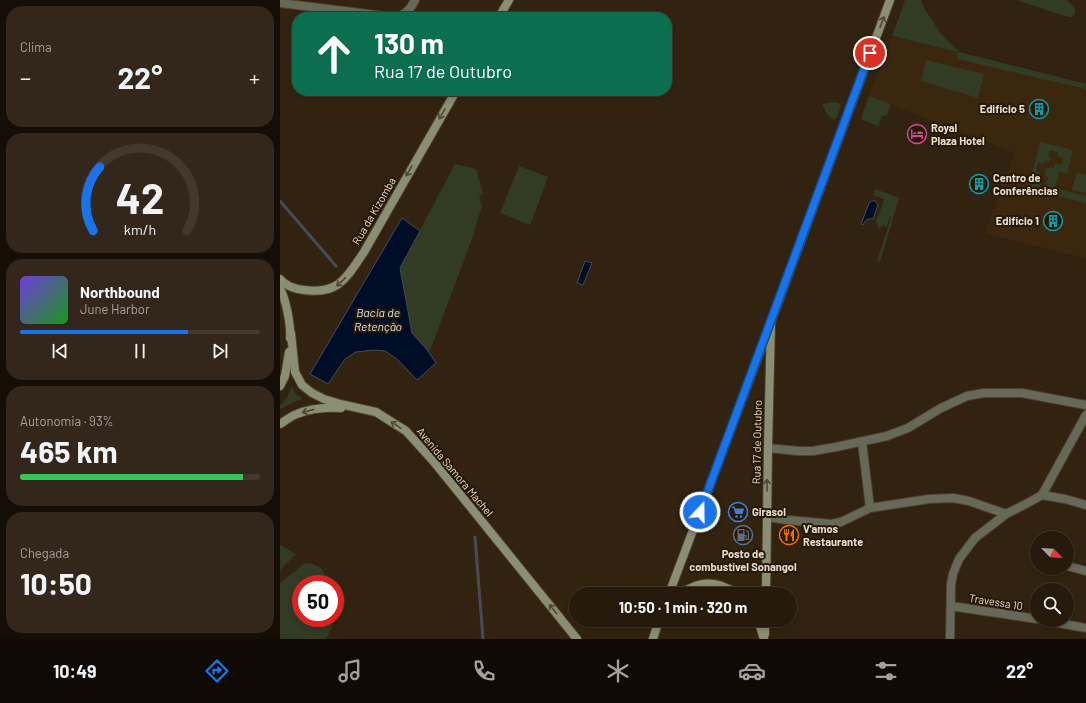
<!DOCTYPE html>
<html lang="pt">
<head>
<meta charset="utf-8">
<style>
	body { margin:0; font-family:Barlow,sans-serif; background:#32271a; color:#f1f3f6; height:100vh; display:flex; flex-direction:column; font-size:15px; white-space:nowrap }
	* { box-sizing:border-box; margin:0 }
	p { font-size:13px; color:#a4a19d }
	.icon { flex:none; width:22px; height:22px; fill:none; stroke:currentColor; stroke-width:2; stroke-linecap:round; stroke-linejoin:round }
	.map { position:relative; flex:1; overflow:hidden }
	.details { display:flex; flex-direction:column; gap:6px; padding:6px; background:#150e07; width:280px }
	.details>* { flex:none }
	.guide { position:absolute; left:12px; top:12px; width:380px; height:84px; border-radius:16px; box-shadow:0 2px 6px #0003,0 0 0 1px #42382d; background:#0b6e4f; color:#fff; overflow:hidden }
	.needle { width:26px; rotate:115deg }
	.controls { position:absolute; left:750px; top:531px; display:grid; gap:8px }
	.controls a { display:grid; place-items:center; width:44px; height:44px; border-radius:50%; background:#261a0c; box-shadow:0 2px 6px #0003,0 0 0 1px #42382d; font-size:20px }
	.speed { position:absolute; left:12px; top:575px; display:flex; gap:8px; font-size:20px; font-weight:700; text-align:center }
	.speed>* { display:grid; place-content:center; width:52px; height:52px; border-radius:50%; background:#261a0c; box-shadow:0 2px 6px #0003,0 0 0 1px #42382d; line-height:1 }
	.speed .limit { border:6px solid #d22; background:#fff; color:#111 }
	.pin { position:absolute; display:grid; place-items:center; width:34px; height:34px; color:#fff; margin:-17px; border:2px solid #fff; border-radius:50%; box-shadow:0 1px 4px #0007 }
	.me { position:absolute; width:44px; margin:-22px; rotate:21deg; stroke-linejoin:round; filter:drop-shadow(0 0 3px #0008) }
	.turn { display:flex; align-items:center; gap:14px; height:84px; padding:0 16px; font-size:18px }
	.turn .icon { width:52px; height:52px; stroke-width:2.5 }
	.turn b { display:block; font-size:28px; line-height:34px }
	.big { font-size:30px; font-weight:700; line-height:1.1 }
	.details .tile { flex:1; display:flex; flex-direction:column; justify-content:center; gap:6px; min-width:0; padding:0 14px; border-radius:16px; background:#32271a }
	.details .dial { align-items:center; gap:0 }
	.dial svg { height:104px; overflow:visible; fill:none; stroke:#42382d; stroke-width:7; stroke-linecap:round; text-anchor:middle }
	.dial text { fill:#f1f3f6; stroke:none }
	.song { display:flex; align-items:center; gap:12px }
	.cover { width:48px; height:48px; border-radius:6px; background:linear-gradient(135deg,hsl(260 70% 55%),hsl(120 70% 35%)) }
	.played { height:4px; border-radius:2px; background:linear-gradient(90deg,#1a73e8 70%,#42382d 70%) }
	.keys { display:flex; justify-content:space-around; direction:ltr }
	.heat { display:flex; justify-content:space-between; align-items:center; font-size:22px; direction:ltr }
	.charge { height:6px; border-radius:3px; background:linear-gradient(90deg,#34c759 93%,#42382d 0) }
	.trip { position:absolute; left:289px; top:587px; width:228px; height:40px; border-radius:20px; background:#261a0c; box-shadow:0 2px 6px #0003,0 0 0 1px #42382d; font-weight:700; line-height:40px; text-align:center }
	.tab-bar { display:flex; height:64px; justify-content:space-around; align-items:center; background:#0f0a05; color:#a4a19d }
	.tab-bar .icon { width:28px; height:28px }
	.tab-bar .on { color:#1a73e8 }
	.tab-bar b { font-size:18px; color:#f1f3f6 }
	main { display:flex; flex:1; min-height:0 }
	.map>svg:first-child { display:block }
	.built { fill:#3b270e }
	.green { fill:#323b24 }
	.water { fill:#000d26; stroke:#454b59 }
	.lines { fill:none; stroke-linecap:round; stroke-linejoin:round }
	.stream { stroke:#454b59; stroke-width:3 }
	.street-casing { stroke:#4f412f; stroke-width:10 }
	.secondary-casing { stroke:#4f412f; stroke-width:10 }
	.street { stroke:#666958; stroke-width:8 }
	.secondary { stroke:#8a8f73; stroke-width:8 }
	.oneway { stroke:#4f4832 }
	.route-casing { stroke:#114b97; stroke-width:10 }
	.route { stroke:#1a73e8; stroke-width:7 }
	.labels { text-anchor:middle; stroke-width:4; stroke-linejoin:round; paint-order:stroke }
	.poi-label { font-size:11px; font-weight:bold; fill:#e6dcd0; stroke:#281907; text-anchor:start }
	.street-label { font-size:11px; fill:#e6dcd0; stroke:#281907 }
	.water-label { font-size:12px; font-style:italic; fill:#d1e3f9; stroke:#281907 }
</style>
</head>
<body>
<main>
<section class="details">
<div class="tile"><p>Clima</p>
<div class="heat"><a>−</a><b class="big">22°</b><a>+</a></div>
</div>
<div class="tile dial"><svg viewBox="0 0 100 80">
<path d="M14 69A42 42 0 1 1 86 69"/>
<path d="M14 69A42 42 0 0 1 19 20" stroke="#1a73e8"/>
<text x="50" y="56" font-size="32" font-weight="700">42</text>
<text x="50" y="72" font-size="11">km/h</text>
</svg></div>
<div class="tile">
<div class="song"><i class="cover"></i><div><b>Northbound</b><p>June Harbor</p></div></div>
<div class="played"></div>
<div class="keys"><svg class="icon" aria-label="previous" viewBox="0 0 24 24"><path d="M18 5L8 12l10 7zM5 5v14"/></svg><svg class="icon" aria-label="pause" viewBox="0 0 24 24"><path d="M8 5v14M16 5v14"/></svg><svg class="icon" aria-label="next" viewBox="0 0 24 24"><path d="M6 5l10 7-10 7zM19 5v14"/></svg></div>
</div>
<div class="tile"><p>Autonomia · 93%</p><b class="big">465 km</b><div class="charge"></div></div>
<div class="tile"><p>Chegada</p><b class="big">10:50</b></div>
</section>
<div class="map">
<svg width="806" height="639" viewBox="0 0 806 639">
	<rect width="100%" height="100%" fill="#322310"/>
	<polygon class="built" points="612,36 806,84 806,258 705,233 735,153 589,96"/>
	<g class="green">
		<polygon points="625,0 641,0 644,8 661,34 679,52 806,84 806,89 677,59 678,52 612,36"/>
		<polygon points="737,0 786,0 794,7 795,9 795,14 792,17 788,17"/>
		<polygon points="646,60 704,74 698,98 641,81"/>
		<polygon points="589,96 611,104 607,115 602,116 598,126 581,119"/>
		<path d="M555,102L559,103L561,106L557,117L554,120C547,117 545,110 542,104Z"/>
		<polygon points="760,142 793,150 787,174 779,171 775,188 806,196 806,203 764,193 768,177 765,176 766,168 770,169 770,167 774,168 775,164 781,165 783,158 778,156 778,152 770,150 768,157 771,158 770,162 765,160 764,164 758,162 756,171 760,172 758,178 762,179 757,198 746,196"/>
		<polygon points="175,164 196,169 203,194 199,196 202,206 191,242 149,353 132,333 120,268"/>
		<polygon points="239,166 268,177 250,225 220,213"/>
		<polygon points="797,173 806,175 806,193 792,190"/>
		<polygon points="595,189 619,198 600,262 597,261 611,218 610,217 606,228 604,225 599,229 596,221 599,214 604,199 593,195"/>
		<path d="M12,386C14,393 16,395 23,398L0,409V406L7,398Z"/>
		<polygon points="0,545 16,554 0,570"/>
		<path d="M30,563C40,566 44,569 47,580L45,584H21V618H55V615L57,616L46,639H0V583L24,564Z"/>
	</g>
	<g class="water">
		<path d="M592,201H595L598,205L593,219C588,218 585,220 583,225L581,224L589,203Z"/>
		<polygon points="122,218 140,231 120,268 132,333 148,351 156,363 137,380 117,359 105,351 94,350 76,352 65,359 48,384 30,374"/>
		<polygon points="305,261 312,263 303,285 297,283"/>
	</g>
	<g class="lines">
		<g class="stream">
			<polyline points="0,201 56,266"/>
			<polyline points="195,537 203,639"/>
		</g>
		<defs>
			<g id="street">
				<polyline points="0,3 112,17"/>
				<path d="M116,17C126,15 131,9 135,0"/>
				<polyline points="582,442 590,508"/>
				<polyline points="488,448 518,451 533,451 556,447 607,436 628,428 661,408 687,396 704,393 742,393 806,405"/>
				<polyline points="762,495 806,415"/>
				<polyline points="487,517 508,520 552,524 561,522 590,508 649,499 673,498 689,501 726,514"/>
				<polyline points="787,566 806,571"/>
				<polyline points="671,606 757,619"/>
				<polyline points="762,620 806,628"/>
				<polyline points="670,639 671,585 673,574 679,559 695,538 726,514 746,504 762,495 785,499 806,505"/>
			</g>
			<g id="secondary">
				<polyline points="219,17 229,0"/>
				<path d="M0,279C6,286 15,289 24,290C59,295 67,277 84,252L176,91"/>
				<path d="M0,288C6,300 11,325 10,338"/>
				<polyline points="11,333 15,372 22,385 32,393 44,399 60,404 96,412 126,431 154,462 297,639"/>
				<polyline points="0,386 5,376 9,352"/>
				<path d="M0,424C5,421 11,416 17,414C31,408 47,407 61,408"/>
				<polyline points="389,594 489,328"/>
				<path d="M399,594C406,590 415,585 423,584C435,582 447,587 457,594"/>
				<polyline points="486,594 488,448 491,322 610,0"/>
				<polyline points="478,620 484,639"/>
				<polyline points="485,634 485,620"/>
				<polyline points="373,639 379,620"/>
			</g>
		</defs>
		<use href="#street" class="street-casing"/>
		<use href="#secondary" class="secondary-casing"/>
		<use href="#street" class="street"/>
		<use href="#secondary" class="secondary"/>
	</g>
	<defs><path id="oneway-shaft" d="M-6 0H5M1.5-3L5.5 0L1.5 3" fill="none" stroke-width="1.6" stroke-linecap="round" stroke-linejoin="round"/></defs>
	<g class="oneway">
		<use href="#oneway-shaft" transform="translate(602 22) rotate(-70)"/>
		<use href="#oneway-shaft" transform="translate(162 114) rotate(120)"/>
		<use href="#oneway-shaft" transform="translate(129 171) rotate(120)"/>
		<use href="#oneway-shaft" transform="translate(61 282) rotate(136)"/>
		<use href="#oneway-shaft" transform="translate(28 411) rotate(165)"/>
		<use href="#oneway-shaft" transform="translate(116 425) rotate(-146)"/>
		<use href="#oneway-shaft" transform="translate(487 485) rotate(-90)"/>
		<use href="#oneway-shaft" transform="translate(273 609) rotate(-129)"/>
	</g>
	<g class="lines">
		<defs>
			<polyline id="route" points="420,512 590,53"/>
		</defs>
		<use href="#route" class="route-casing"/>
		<use href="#route" class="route"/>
	</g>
	<defs>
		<symbol id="building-ring" viewBox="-11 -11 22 22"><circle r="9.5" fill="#281907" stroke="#0f9aa8" stroke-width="1.5"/><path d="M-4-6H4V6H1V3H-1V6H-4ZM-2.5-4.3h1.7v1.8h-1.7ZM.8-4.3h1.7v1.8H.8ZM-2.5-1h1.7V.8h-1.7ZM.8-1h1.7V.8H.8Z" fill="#0f9aa8"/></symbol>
		<symbol id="hotel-ring" viewBox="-11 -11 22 22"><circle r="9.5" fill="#281907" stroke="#d1479c" stroke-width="1.5"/><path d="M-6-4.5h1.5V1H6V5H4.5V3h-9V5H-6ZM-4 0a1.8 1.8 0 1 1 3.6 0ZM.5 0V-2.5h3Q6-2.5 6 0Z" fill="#d1479c"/></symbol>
		<symbol id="supermarket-ring" viewBox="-11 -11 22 22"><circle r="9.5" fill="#281907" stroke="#3f7fe0" stroke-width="1.5"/><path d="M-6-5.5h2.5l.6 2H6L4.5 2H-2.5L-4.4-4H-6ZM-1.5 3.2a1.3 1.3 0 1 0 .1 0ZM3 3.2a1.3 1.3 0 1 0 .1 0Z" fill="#3f7fe0"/></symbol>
		<symbol id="fuel-ring" viewBox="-11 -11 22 22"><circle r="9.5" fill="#281907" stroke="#5c6f8a" stroke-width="1.5"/><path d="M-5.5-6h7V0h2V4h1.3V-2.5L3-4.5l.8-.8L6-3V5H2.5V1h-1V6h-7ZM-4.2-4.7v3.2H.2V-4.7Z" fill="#5c6f8a"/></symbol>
		<symbol id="restaurant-ring" viewBox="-11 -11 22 22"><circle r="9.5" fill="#281907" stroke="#e8710a" stroke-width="1.5"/><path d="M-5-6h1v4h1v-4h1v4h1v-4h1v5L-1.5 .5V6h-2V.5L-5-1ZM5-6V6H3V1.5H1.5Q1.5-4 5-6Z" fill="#e8710a"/></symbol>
	</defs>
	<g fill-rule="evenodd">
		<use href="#building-ring" x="748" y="98" width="22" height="22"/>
		<use href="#hotel-ring" x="626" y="123" width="22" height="22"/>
		<use href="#building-ring" x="688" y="173" width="22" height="22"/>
		<use href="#building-ring" x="762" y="210" width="22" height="22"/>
		<use href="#supermarket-ring" x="447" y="501" width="22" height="22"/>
		<use href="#fuel-ring" x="452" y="524" width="22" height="22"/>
		<use href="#restaurant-ring" x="498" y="524" width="22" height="22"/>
	</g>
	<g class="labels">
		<g class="poi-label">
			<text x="745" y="113" text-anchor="end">Edifício 5</text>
			<text x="651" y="132">Royal<tspan x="651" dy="13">Plaza Hotel</tspan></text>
			<text x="713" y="182">Centro de<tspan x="713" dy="13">Conferências</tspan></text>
			<text x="759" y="225" text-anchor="end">Edifício 1</text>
			<text x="472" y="516">Girasol</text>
			<text x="523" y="533">V'amos<tspan x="523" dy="13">Restaurante</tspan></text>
			<text x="463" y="558" text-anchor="middle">Posto de<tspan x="463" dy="13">combustível Sonangol</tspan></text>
		</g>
		<g class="street-label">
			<text transform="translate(94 211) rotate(-60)" y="4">Rua da Kizomba</text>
			<text transform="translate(477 442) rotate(-89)" y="4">Rua 17 de Outubro</text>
			<text transform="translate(175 472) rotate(50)" y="4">Avenida Samora Machel</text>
			<text transform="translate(716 602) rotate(9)" y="4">Travessa 10</text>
		</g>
		<g class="water-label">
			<text x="98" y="317">Bacia de<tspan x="98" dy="14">Retenção</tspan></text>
		</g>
	</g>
</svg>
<div class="controls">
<a><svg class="needle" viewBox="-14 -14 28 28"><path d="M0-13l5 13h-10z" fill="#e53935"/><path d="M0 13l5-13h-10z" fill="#a4a19d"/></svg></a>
<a><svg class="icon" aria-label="search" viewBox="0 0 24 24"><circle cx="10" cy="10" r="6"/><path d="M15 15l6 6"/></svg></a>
</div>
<div class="speed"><div class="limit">50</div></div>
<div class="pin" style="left:590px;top:53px;background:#d93025"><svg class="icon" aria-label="arrive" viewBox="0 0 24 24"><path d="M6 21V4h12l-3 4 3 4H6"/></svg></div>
<svg class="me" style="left:420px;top:512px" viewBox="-20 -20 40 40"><circle r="17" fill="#1a73e8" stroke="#fff" stroke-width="3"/><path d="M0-11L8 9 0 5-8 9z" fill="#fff"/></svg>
<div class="trip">10:50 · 1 min · 320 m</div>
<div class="guide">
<div class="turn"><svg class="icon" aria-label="ahead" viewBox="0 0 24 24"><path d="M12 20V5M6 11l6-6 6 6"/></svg><div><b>130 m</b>Rua 17 de Outubro</div></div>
</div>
</div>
</main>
<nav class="tab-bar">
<b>10:49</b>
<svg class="icon on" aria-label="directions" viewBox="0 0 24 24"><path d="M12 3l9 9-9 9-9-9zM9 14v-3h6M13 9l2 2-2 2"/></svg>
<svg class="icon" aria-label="music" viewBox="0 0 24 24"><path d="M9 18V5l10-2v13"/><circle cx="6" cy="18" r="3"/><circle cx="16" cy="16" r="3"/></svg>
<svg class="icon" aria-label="phone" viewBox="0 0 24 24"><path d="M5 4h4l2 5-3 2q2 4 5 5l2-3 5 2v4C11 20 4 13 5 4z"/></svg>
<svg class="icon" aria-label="climate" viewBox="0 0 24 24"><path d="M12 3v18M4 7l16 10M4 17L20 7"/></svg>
<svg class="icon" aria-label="car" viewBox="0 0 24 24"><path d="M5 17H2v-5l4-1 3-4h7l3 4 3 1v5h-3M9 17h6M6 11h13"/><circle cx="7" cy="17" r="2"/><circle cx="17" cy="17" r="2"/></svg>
<svg class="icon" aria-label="filters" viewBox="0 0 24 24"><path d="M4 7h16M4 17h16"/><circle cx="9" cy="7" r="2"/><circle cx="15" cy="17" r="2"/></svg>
<b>22°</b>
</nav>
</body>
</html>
